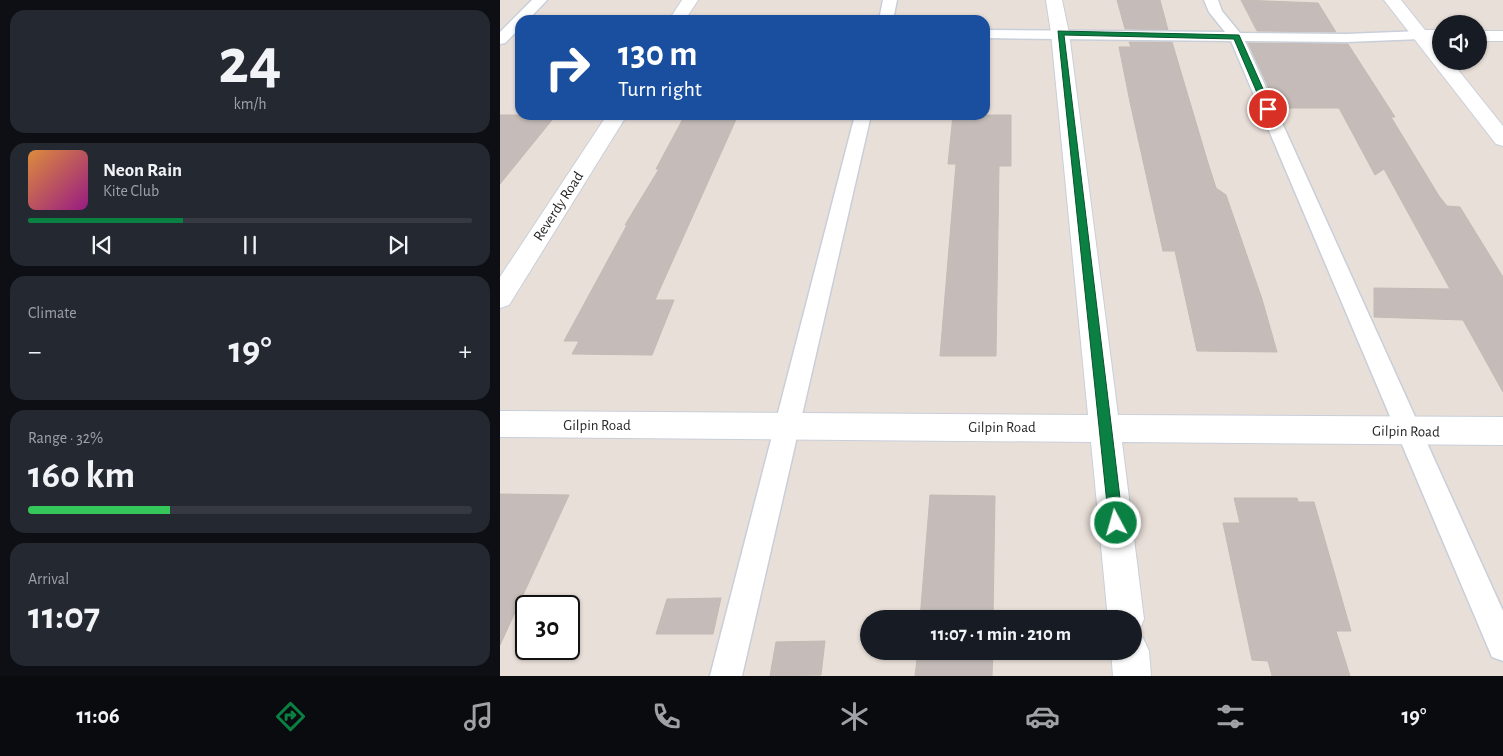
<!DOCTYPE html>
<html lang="en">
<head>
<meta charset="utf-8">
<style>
	body { margin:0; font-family:"Alegreya Sans",sans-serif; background:#242831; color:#f1f3f6; height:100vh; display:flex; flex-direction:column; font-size:19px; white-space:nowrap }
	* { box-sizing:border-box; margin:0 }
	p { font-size:16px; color:#9ea1a6 }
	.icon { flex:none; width:28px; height:28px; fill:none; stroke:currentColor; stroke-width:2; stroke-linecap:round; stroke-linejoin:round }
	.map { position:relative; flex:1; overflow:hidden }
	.sheet { display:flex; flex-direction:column; gap:10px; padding:10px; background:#0d0f14; width:500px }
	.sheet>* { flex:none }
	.top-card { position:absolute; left:15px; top:15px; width:475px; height:105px; border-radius:15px; box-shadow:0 1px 4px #0004; background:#1a4fa0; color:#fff; overflow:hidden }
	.tools { position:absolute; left:932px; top:15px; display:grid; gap:10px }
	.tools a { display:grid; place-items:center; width:55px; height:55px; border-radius:50%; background:#171b24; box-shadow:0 1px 4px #0004; font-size:25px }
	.speed { position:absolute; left:15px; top:595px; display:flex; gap:10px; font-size:25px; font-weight:700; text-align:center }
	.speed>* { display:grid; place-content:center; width:65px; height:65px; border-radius:50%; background:#171b24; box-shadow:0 1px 4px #0004; line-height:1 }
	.speed .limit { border:2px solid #111; border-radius:8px; background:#fff; color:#111 }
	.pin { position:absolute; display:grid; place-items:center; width:42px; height:42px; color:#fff; margin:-21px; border:2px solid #fff; border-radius:50%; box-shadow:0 1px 5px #0007 }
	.me { position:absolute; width:55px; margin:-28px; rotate:354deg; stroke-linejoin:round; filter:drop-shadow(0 0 4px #0008) }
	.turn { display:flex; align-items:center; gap:18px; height:105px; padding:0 20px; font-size:22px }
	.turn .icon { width:65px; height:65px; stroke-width:2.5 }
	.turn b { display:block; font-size:35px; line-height:42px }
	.big { font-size:38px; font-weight:700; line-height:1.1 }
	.sheet .widget { flex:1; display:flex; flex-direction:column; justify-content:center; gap:8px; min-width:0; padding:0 18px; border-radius:15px; background:#242831 }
	.sheet .dial { align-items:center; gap:0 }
	.dial b { font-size:65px; line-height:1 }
	.song { display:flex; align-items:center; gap:15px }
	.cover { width:60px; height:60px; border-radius:8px; background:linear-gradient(135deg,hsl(30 70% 55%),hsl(310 70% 35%)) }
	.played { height:5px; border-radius:2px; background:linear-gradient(90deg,#0b8043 35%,#363941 35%) }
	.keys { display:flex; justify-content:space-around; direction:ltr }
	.heat { display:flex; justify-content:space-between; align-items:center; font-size:28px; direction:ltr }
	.charge { height:8px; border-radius:4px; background:linear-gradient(90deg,#34c759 32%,#363941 0) }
	.trip { position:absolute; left:360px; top:610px; width:282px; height:50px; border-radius:25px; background:#171b24; box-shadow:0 1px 4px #0004; font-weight:700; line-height:50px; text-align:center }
	.dock { display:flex; height:80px; justify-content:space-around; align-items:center; background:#090b0e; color:#9ea1a6 }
	.dock .icon { width:35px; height:35px }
	.dock .active { color:#0b8043 }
	.dock b { font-size:22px; color:#f1f3f6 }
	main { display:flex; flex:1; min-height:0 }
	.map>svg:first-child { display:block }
	.building { fill:#c5bcb9; stroke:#c4bab3 }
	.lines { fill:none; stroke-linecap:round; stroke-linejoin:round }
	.lane-casing { stroke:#c8cfd9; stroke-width:3 }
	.street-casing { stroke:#c8cfd9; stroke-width:2 }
	.secondary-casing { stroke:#c8cfd9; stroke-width:2 }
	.lane { fill:#fff; fill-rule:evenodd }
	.street { fill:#fff; fill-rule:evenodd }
	.secondary { fill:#fff; fill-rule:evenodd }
	.route { fill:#0b8043; stroke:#07532c }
	.labels { text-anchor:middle; stroke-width:4; stroke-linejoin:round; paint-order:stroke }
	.street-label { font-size:15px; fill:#272727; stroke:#fff }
</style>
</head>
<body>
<main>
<section class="sheet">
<div class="widget dial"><b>24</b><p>km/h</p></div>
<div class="widget">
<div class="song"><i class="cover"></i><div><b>Neon Rain</b><p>Kite Club</p></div></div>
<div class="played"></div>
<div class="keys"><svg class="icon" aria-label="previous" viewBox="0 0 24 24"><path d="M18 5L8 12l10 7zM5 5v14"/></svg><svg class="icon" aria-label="pause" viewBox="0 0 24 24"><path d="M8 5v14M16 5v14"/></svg><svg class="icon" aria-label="next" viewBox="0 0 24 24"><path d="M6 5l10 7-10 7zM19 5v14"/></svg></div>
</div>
<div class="widget"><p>Climate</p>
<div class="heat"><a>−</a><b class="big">19°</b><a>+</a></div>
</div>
<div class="widget"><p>Range · 32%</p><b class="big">160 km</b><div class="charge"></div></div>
<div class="widget"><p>Arrival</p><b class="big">11:07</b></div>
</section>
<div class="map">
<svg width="1003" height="676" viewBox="0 0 1003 676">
	<rect width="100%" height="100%" fill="#e9dfd9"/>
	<g class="building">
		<polygon points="617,0 660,0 668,30 625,29"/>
		<polygon points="741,0 818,3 836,32 757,31"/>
		<polygon points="629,42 672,42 708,163 716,188 726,195 762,299 777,352 697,351 675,251 663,251 630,102 619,47 631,47"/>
		<polygon points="748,43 848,44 895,117 891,117 939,196 947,206 960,207 1003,277 1003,392 963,320 874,317 874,288 950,289 884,169 875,175 839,108 778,108"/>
		<polygon points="0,115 56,115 0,184"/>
		<polygon points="185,115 238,115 155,300 174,300 152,355 72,354 79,341 64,341 127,225 125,225 159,169 156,169"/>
		<polygon points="453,115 511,115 511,166 499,166 496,356 440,356 456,164 448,164"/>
		<polygon points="0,494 69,495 0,645"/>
		<polygon points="430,495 495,496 493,619 420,619"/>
		<polygon points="734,498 797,498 798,502 814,502 851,631 836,631 850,676 772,676 768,661 752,660 723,523 740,523"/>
		<polygon points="221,598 213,634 156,634 167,599"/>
		<polygon points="325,641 321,675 270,676 276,642"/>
		<polygon points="418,651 493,651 492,676 415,676"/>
	</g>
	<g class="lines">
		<defs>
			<g id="lane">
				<polygon points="32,0 47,0 28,20 20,20 20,28 5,43 0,44 0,32"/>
				<polygon points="383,0 397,0 393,20 379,20"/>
				<polygon points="704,0 718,0 722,11 740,33 846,34 921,31 928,35 921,39 846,42 745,41 1003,611 1003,661 992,657 731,41 485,38 485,30 725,32 709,12"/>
				<polygon points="355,115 371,115 242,676 210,676"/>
			</g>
			<g id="street">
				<polygon points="182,0 198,0 185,20 169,20"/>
				<polygon points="546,0 562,0 569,33 618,415 1003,417 1003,445 622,442 644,619 639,632 635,634 643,638 649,651 651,676 613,676 611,651 634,651 634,619 608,619 591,442 0,437 0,411 588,415 551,33"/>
				<polygon points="921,30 941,30 941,40 915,39 912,35 915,31"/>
				<rect x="979" y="31" width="24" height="10"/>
				<polygon points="107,115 127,115 9,305 0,308 0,277"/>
			</g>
			<polygon id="secondary" points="884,0 901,0 941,50 941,61 951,61 1003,126 1003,146 996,144"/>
		</defs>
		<use href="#lane" class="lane-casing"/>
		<use href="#street" class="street-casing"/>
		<use href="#secondary" class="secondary-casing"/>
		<use href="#lane" class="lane"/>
		<use href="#street" class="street"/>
		<use href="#secondary" class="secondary"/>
	</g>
	<polygon class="route" points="558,31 739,35 772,109 768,111 764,109 734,39 564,35 623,523 621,528 616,530 611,528 609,523"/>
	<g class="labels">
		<g class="street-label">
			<text transform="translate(58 206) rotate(-57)" y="5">Reverdy Road</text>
			<text x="97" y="430">Gilpin Road</text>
			<text x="502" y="432">Gilpin Road</text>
			<text transform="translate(906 431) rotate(1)" y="5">Gilpin Road</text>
		</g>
	</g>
</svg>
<div class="tools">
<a><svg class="icon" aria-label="sound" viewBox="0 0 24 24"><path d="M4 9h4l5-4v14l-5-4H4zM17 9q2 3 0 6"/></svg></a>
</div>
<div class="speed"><div class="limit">30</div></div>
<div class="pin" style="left:768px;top:109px;background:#d93025"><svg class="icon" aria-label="arrive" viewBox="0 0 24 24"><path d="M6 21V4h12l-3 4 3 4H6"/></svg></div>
<svg class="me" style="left:616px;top:523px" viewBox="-20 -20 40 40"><circle r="17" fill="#0b8043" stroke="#fff" stroke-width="3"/><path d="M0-11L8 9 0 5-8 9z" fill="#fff"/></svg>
<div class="trip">11:07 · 1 min · 210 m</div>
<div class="top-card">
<div class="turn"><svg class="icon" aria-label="right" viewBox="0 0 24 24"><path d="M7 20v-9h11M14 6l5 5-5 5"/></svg><div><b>130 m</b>Turn right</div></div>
</div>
</div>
</main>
<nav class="dock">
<b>11:06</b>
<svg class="icon active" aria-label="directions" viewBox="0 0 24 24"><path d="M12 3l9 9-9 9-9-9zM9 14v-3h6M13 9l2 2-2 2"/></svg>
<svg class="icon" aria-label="music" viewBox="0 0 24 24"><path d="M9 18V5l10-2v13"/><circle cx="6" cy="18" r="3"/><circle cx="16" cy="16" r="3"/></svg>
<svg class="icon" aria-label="phone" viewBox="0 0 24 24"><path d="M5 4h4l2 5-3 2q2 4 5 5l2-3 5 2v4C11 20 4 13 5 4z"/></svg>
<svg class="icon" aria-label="climate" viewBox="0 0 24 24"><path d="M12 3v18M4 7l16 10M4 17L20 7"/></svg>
<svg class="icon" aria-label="car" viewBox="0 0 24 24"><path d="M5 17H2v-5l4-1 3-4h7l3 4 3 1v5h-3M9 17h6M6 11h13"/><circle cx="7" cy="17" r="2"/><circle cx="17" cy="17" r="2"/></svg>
<svg class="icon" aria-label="filters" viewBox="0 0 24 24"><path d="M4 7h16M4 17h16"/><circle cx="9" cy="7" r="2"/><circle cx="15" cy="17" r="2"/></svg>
<b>19°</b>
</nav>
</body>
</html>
